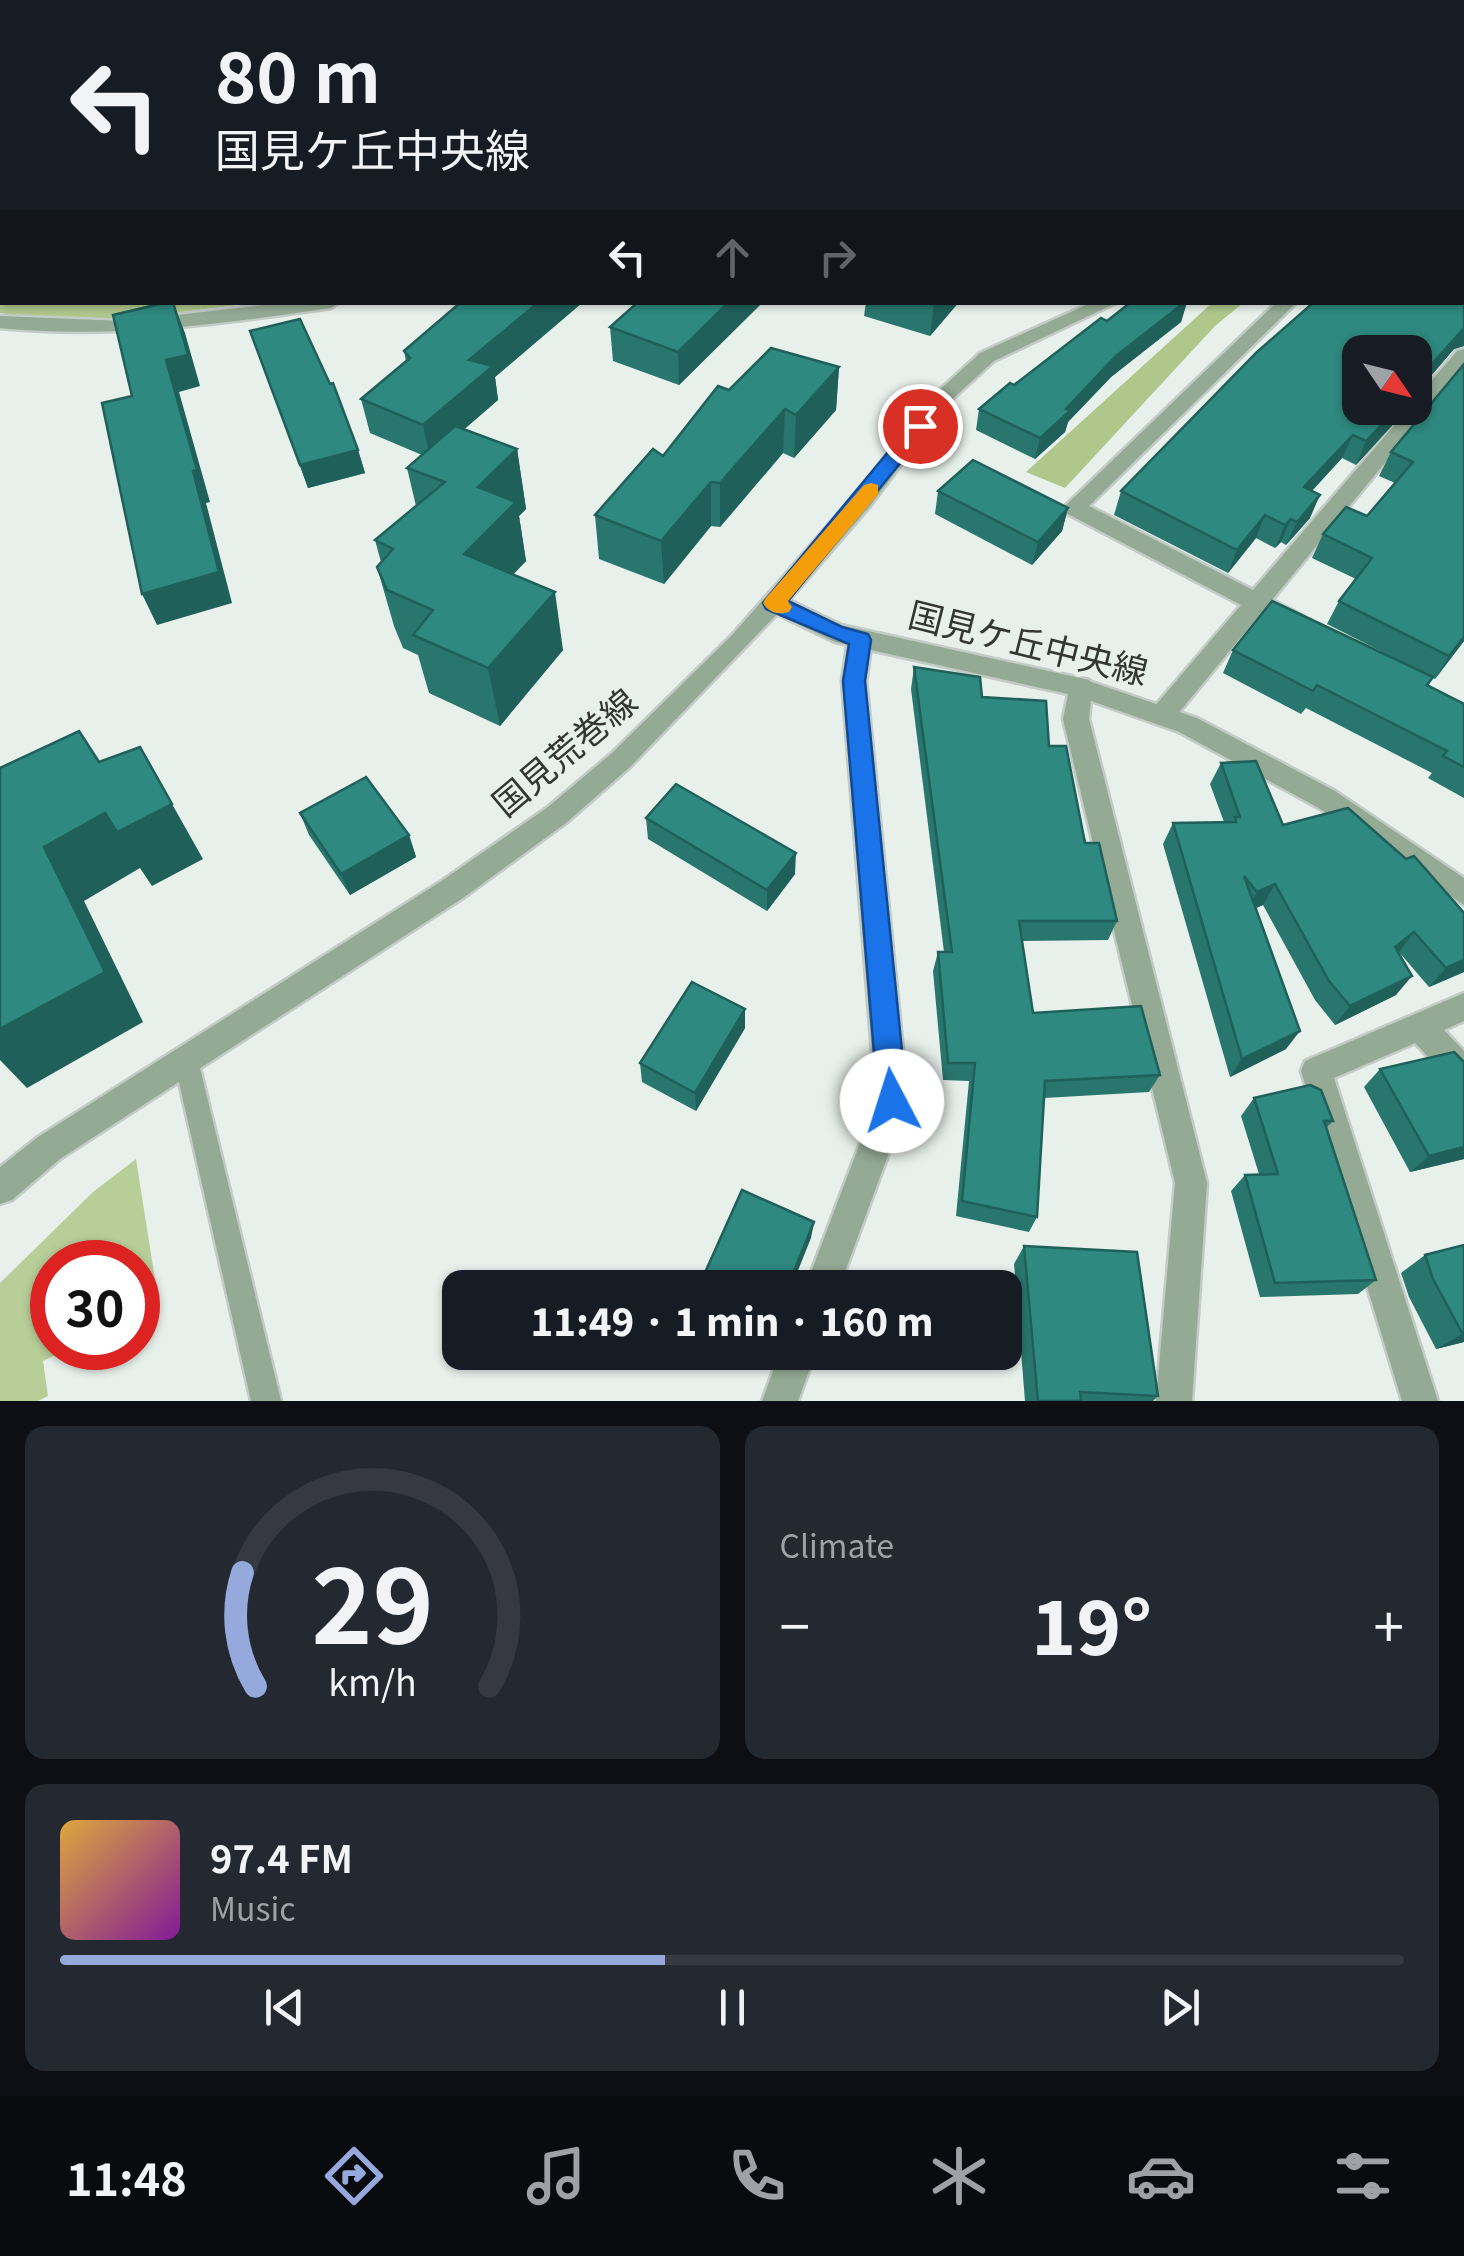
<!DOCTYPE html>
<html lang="en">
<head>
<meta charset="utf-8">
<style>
	body { margin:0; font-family:Georgia,"Noto Sans JP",serif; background:#242831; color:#f1f3f6; height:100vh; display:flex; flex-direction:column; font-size:38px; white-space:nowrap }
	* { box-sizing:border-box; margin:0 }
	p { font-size:32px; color:#9ea1a6 }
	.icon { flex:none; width:55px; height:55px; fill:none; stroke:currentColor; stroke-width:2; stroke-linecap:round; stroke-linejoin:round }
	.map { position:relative; height:1401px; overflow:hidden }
	.details { display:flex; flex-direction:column; gap:25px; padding:25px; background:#0d0f14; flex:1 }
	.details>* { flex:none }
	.guide { position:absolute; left:0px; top:0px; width:1465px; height:305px; box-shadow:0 2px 8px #0004; background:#171b24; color:#f1f3f6; overflow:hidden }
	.needle { width:65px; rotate:125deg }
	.buttons { position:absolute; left:1342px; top:335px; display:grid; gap:20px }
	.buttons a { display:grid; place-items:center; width:90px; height:90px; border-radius:20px; background:#171b24; box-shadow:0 2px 8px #0004; font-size:50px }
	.speed { position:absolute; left:30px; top:1240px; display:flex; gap:20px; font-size:50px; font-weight:700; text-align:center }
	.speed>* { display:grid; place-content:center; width:130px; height:130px; border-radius:50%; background:#171b24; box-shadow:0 2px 8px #0004; line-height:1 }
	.speed .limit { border:15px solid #d22; background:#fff; color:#111 }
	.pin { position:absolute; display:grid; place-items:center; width:85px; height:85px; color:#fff; margin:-42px; border:5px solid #fff; border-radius:50%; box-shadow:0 2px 10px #0007 }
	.me { position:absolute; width:110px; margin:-55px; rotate:355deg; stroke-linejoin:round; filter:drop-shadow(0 0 8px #0008) }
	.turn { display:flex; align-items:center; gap:35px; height:210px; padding:0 50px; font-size:45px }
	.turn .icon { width:130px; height:130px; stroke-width:2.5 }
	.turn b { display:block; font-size:70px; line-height:85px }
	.lanes { display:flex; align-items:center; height:95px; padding:0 50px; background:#0003; justify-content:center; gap:50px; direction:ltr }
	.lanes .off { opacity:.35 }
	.big { font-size:75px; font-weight:800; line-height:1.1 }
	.details .tile { flex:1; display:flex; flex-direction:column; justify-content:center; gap:15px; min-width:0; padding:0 35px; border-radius:20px; background:#242831 }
	.details .dial { align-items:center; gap:0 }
	.dial svg { height:260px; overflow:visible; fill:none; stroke:#363941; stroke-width:7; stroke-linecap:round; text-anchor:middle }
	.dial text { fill:#f1f3f6; stroke:none }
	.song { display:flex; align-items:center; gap:30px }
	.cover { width:120px; height:120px; border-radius:15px; background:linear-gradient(135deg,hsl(40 70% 55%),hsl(290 70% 35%)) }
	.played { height:10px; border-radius:5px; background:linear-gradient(90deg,#96a9dc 45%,#363941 45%) }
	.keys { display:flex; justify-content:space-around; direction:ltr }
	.heat { display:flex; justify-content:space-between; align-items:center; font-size:55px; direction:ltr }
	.details .tiles { flex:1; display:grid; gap:25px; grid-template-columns:1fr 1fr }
	.tile:last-child { grid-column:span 2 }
	.trip { position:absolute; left:442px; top:1270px; width:580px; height:100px; border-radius:20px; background:#171b24; box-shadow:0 2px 8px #0004; font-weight:800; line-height:100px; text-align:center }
	.dock { display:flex; height:160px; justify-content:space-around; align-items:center; background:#090b0e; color:#9ea1a6 }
	.dock .icon { width:70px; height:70px }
	.dock .active { color:#96a9dc }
	.dock b { font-size:45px; color:#f1f3f6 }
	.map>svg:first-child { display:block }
	.green { fill:#b8ce98 }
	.forest { fill:#afc78b }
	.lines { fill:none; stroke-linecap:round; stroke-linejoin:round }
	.service-casing { stroke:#c3cbc6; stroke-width:5 }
	.minor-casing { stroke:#c3cbc6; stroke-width:5 }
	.tertiary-casing { stroke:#c3cbc6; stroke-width:5 }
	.service { fill:#94aa95; fill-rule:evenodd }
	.minor { fill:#94aa95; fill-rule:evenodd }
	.tertiary { fill:#94aa95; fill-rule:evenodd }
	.wall { fill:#28766e }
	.shaded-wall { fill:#20605a }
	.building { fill:#2e8980; stroke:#20605a; stroke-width:2.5 }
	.route { fill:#1a73e8; stroke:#114b97; stroke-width:2.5 }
	.slow { fill:#f59e0b }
	.labels { text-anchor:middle; stroke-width:10; stroke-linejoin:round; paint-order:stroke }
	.street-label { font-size:35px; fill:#333634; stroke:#e7f0eb }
</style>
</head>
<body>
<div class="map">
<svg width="1464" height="1401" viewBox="0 0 1464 1401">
	<rect width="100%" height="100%" fill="#e7f0eb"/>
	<polygon class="green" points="136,1159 159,1305 138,1315 138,1262 52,1262 52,1348 70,1348 43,1361 48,1396 38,1401 0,1401 0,1283 93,1192"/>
	<g class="forest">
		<path d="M0,0H1026L2,2V302L253,303C171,313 82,329 0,313Z"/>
		<polygon points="1212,303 1243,303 1215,326 1065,488 1026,472"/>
	</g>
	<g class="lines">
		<defs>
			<polygon id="service" points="186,1048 195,1052 198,1060 281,1401 251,1401 174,1060 177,1052"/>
			<g id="minor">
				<rect x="1289" y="0" width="14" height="2"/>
				<polygon points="1462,117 1464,118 1464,128 1462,127"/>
				<polygon points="1277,302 1297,302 1089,506 1253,590 1409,408 1415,408 1415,400 1457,351 1464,349 1464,367 1272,600 1303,616 1307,622 1303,628 1287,628 1260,614 1172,721 1154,721 1150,714 1154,707 1241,605 1066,513 1063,508"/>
				<polygon points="860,631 872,640 866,681 908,1101 839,1288 805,1288 876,1101 842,681 848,640"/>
				<polygon points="1080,678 1089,680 1092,687 1089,719 1207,1183 1192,1401 1156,1401 1175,1183 1063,719 1071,680"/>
				<polygon points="1464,993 1464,1021 1444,1030 1464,1051 1464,1088 1453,1083 1415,1043 1334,1078 1438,1401 1402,1401 1301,1071 1305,1061"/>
				<polygon points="780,1352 816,1352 798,1401 762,1401"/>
			</g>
			<g id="tertiary">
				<polygon points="1464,139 1464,149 1462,150 1462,140"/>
				<path d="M290,302H340L331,308C220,324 112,339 0,328V316L124,321Z"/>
				<polygon points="1093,302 1118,302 994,361 946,405 870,506 789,600 841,625 1080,678 1197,718 1335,791 1464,878 1464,905 1317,807 1179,732 1077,696 835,642 777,614 630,767 566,823 463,898 60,1159 12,1200 0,1204 0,1167 38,1137 443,880 548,807 612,753 733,634 854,496 932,397 980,353"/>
			</g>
		</defs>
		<use href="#service" class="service-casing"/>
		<use href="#minor" class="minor-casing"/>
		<use href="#tertiary" class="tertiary-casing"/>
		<use href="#service" class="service"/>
		<use href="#minor" class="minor"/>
		<use href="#tertiary" class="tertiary"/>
	</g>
	<g class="wall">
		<polygon points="1073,0 1149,0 1148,2 1074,2"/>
		<polygon points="1464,189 1464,346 1454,349 1418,391 1415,397 1415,352 1408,408 1356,465 1342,458 1312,491 1310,518 1286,545 1281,542 1275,548 1256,538 1228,573 1114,515 1121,491 1462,302"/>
		<polygon points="461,302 583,302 495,377 498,400 464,429 517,449 526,509 519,516 526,561 513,574 563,650 500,726 429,693 418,655 403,648 394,626 377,567 381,562 375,540 416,506 407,468 422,455 370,433 361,399 406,361 404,351"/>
		<polygon points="763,302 679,385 613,361 610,327"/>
		<polygon points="866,302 959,302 930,336 864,316"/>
		<polygon points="1131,302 1187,302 1181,322 1111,377 1068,422 1065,432 1035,459 976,430 979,409 1107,321"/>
		<polygon points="250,331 358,450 365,473 308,488"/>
		<polygon points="1464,364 1464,641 1435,679 1432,678 1428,685 1464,704 1464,798 1428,778 1432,773 1306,708 1301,714 1223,673 1233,650 1416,669 1327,624 1339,601 1356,579 1312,558 1323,534 1367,516 1395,483 1379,476 1391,452"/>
		<polygon points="839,367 836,410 794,458 783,453 720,527 711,526 664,584 599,559 595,515 663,456 729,390"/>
		<polygon points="938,491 1068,508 1062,531 1032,565 935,514"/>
		<polygon points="914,667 982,697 1049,746 1117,921 1108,940 1022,941 1033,1013 1160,1075 1149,1092 1044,1098 1037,1217 1029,1232 956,1216 969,1081 943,1080 933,971 938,952 944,952 911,689"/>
		<polygon points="1221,763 1283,825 1464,972 1429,987 1399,952 1396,995 1335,1025 1315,1000 1263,905 1255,908 1286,1049 1230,1077 1163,844 1173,823 1224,822 1210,784"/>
		<polygon points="300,813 409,835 416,857 350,895 309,835"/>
		<polygon points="646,818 795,874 767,911 648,839"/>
		<polygon points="745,1028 696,1111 642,1082 640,1063"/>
		<polygon points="1380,1069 1464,1159 1410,1172 1364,1087"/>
		<polygon points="1254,1098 1333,1121 1326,1128 1376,1280 1358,1294 1260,1297 1231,1191 1245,1175 1259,1174 1241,1116"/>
		<polygon points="1464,1245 1464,1342 1436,1349 1409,1297 1401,1273 1425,1255"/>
		<polygon points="1024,1246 1158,1396 1153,1401 1025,1401 1014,1264"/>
	</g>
	<g class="shaded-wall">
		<polygon points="173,302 185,333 200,386 179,392 210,502 206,503 232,603 157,625 142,594 193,471 166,360"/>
		<polygon points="539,302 583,302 495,377 498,400 430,459 423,425 469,360"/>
		<polygon points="729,302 763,302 679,385 678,352"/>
		<polygon points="959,302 930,336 934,303"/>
		<polygon points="1185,302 1187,302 1181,322 1111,377 1068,422 1065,432 1035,459 1040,438 1066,409 1116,356"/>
		<polygon points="1464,328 1464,346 1454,349 1418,391 1415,397 1415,389 1423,374"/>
		<polygon points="839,367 836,410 794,458 796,415"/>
		<polygon points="1398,408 1408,408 1356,465 1366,441"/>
		<polygon points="785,409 783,453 720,527 720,483"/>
		<polygon points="1353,435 1342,458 1294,510 1304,487"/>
		<polygon points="517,449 526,509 519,516 526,561 477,613 464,554 478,487"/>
		<polygon points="358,450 365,473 308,488 300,465"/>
		<polygon points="711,482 711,526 664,584 661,541"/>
		<polygon points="1320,495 1310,518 1286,545 1297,522"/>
		<polygon points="1068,508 1062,531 1032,565 1038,542"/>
		<polygon points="1265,515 1256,538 1228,573 1237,550"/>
		<polygon points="1291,519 1281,542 1275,548 1285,525"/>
		<polygon points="555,592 563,650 500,726 488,668"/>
		<polygon points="1464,637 1464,641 1435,679 1449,656"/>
		<polygon points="172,804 203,859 152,886 140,868 84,901 143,1022 27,1088 0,1060 0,1029 44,847 105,813"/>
		<polygon points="409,835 416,857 350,895 341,874"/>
		<polygon points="796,853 795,874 767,911 767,890"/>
		<polygon points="1275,884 1263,905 1245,913 1257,892"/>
		<polygon points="1414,932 1399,952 1395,947"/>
		<polygon points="1464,960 1464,972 1429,987 1446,968"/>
		<polygon points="1412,976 1396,995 1335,1025 1350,1006"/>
		<polygon points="745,1009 745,1028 696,1111 695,1093"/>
		<polygon points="1300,1031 1286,1049 1230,1077 1242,1059"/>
		<polygon points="1464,1147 1464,1159 1410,1172 1429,1156"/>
		<polygon points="814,1222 811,1238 791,1288 787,1288"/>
		<polygon points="1464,1333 1464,1342 1436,1349"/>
	</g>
	<g class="building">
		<polygon points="1430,0 1464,0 1464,102 1462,103 1462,2 1428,2"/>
		<polygon points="1462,188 1464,189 1464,328 1423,374 1423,381 1415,389 1415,352 1360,352 1360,408 1398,408 1366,441 1353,435 1304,487 1320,495 1297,522 1291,519 1285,525 1265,515 1237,550 1121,491 1257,352 1314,302 1462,302"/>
		<polygon points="168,302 173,302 188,355 166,360 197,470 193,471 219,572 142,594 102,403 132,396 113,315"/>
		<polygon points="461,302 539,302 469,360 493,366 423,425 361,399 410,358 404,351"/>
		<polygon points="638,302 729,302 678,352 610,327"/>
		<polygon points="1131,302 1185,302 1116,356 1066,409 1070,411 1040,438 979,409 1010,383 1014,385 1101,318 1107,321"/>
		<polygon points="300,319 330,384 333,383 358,450 300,465 250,331"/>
		<polygon points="771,348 839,367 796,415 785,409 720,483 711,482 661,541 595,515 653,449 663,456 718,386 729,390"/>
		<polygon points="1464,364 1464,637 1449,656 1339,601 1372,558 1323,534 1346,507 1367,516 1413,462 1391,452"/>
		<polygon points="455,426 517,449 478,487 516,502 464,554 555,592 488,668 413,635 433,610 387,590 377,567 393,549 375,540 445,482 407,468"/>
		<polygon points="973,460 1068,508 1038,542 938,491"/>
		<polygon points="1272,601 1433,677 1427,685 1464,704 1464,767 1443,756 1447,751 1317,685 1313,691 1233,650"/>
		<polygon points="914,667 980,677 982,697 1046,701 1049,746 1066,746 1085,843 1099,843 1117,921 1019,921 1033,1013 1141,1006 1160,1075 1045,1081 1037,1217 962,1201 975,1063 948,1063 938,952 952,952"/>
		<polygon points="79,731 99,762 140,747 172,804 117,832 105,813 44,847 105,972 0,1029 0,768"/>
		<polygon points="1256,761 1283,825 1348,808 1406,859 1414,856 1464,913 1464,960 1446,968 1414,932 1395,947 1412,976 1350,1006 1329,981 1275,884 1257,892 1244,876 1300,1031 1242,1059 1173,823 1236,822 1235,817 1240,817 1221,763"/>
		<polygon points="366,777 409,835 341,874 300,813"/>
		<polygon points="676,784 796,853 767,890 646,818"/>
		<polygon points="692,982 745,1009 695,1093 640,1063"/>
		<polygon points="1454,1052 1464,1062 1464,1147 1429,1156 1380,1069"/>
		<polygon points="1310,1085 1321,1090 1333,1121 1324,1121 1376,1280 1275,1283 1245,1175 1278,1174 1254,1098"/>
		<polygon points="742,1190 814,1222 787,1288 702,1288 699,1286"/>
		<polygon points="1464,1245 1464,1333 1462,1333 1433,1279 1425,1255"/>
		<polygon points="1024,1246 1137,1252 1158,1396 1080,1392 1081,1401 1038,1401"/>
	</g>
	<polygon class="route" points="920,420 929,426 927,430 788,601 842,627 868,634 871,640 865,681 907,1101 902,1111 892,1115 882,1111 878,1101 843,681 849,644 766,609 763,603 913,422"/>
	<path class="slow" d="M871,483L878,485V494L788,601L792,607L789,612C779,615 769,613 763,603L766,598L864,485Z"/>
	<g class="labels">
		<g class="street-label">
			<text transform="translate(1028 644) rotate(14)" y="12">国見ケ丘中央線</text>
			<text transform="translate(565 753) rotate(-40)" y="12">国見荒巻線</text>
		</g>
	</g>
</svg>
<div class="buttons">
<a><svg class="needle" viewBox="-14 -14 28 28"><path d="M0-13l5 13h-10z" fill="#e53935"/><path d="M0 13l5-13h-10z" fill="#9ea1a6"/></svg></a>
</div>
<div class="speed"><div class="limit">30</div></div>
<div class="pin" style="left:920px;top:426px;background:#d93025"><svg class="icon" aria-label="arrive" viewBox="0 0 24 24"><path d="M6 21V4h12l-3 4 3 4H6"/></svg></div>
<svg class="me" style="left:892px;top:1101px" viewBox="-20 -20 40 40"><circle r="19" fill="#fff"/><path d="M0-13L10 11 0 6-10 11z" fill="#1a73e8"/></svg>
<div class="trip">11:49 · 1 min · 160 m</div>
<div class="guide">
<div class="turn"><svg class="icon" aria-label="left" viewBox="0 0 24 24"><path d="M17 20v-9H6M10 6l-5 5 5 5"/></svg><div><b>80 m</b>国見ケ丘中央線</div></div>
<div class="lanes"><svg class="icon" aria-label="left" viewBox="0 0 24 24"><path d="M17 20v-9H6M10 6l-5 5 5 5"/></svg><svg class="icon off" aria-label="ahead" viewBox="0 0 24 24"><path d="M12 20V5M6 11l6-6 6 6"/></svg><svg class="icon off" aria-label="right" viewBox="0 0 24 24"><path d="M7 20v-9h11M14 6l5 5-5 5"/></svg></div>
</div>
</div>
<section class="details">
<div class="tiles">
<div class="tile dial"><svg viewBox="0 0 100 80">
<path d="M14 69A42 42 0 1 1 86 69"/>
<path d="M14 69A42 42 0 0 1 10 34" stroke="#96a9dc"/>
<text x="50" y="56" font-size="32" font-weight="700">29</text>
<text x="50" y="72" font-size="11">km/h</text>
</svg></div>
<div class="tile"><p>Climate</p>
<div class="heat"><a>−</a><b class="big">19°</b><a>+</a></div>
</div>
<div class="tile">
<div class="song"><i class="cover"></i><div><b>97.4 FM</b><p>Music</p></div></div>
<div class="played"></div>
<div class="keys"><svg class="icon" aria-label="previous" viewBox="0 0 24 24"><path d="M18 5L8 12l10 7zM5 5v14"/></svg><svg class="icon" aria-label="pause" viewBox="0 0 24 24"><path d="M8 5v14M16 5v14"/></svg><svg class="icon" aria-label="next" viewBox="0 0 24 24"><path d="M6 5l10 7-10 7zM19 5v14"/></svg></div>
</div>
</div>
</section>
<nav class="dock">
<b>11:48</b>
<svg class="icon active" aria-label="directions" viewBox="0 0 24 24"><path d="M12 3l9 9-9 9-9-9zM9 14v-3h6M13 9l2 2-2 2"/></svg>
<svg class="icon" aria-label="music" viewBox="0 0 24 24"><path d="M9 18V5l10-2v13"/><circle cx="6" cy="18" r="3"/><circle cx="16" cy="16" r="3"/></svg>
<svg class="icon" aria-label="phone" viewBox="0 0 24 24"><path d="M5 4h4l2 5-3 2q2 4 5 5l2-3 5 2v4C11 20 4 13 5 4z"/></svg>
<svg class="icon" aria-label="climate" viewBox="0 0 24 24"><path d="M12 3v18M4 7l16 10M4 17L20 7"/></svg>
<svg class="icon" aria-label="car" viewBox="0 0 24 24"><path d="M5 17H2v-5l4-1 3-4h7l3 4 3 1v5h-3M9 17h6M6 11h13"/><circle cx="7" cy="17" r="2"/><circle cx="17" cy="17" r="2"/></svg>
<svg class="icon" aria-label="filters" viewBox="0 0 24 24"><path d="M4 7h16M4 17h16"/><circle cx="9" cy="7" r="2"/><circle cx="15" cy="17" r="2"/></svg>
</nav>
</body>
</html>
